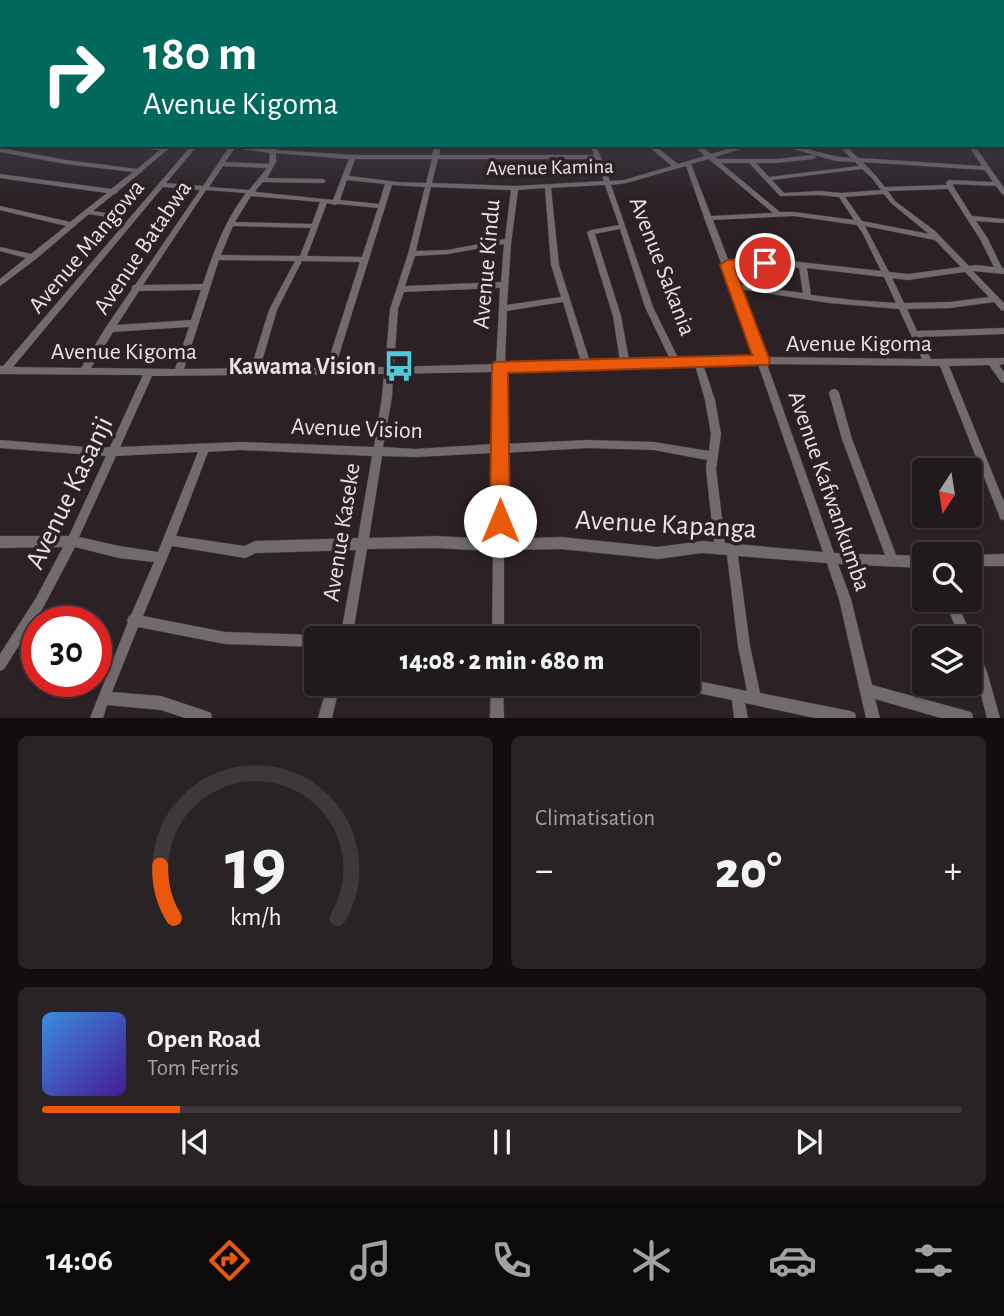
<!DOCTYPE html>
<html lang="fr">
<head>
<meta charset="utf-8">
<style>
	body { margin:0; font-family:"Alegreya Sans",sans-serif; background:#292325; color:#f1f3f6; height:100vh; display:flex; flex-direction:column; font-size:26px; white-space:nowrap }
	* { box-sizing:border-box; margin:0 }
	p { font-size:23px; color:#a2a1a3 }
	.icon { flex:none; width:38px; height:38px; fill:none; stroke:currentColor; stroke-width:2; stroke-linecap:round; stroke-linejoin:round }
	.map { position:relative; height:718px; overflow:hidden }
	.side { display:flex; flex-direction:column; gap:18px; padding:18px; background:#120e0f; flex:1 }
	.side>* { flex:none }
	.top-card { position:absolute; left:0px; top:0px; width:1004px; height:147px; box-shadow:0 2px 5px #0004,0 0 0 2px #3e383b; background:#00695c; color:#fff; overflow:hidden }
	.needle { width:46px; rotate:192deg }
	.tools { position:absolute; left:912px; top:458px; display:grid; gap:14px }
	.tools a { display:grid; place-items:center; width:70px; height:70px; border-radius:7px; background:#211a1c; box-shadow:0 2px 5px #0004,0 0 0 2px #3e383b; font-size:35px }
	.speed { position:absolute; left:21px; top:606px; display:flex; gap:14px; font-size:35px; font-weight:700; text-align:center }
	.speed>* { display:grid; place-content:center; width:91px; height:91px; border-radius:50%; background:#211a1c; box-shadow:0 2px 5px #0004,0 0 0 2px #3e383b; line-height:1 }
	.speed .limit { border:10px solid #d22; background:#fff; color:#111 }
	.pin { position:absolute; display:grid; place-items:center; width:60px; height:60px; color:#fff; margin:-30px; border:4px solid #fff; border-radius:50%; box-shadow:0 2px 7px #0007 }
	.me { position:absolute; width:77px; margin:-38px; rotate:0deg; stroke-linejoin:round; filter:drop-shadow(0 0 5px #0008) }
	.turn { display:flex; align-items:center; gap:24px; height:147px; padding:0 28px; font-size:32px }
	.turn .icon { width:91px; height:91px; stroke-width:2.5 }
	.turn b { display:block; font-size:49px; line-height:60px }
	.big { font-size:52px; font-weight:800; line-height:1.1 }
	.side .card { flex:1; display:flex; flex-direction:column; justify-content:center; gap:10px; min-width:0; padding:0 24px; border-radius:10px; background:#292325 }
	.side .dial { align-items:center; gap:0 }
	.dial svg { height:182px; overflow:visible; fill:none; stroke:#3e383b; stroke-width:7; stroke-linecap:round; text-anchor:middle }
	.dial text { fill:#f1f3f6; stroke:none }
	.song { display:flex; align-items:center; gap:21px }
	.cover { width:84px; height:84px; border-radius:10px; background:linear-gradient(135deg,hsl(210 70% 55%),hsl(260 70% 35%)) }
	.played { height:7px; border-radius:4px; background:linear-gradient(90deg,#ea580c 15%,#3e383b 15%) }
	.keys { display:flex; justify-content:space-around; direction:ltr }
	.heat { display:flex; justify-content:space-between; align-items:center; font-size:38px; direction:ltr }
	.side .tiles { flex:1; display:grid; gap:18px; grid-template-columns:1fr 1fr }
	.card:last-child { grid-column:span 2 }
	.trip { position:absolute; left:304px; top:626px; width:396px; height:70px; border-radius:7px; background:#211a1c; box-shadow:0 2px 5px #0004,0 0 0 2px #3e383b; font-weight:800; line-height:70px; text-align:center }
	.dock { display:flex; height:112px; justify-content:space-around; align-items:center; background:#0d0a0b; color:#a2a1a3 }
	.dock .icon { width:49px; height:49px }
	.dock .selected { color:#ea580c }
	.dock b { font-size:32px; color:#f1f3f6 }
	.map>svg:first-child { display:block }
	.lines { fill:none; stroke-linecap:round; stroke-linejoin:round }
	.minor-casing { stroke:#463d41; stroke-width:1 }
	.minor { fill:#716b6e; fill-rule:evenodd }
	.route { fill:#ea580c; stroke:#983908; stroke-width:2 }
	.labels { text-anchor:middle; stroke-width:7; stroke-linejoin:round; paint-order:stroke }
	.far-street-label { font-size:21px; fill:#e9e2e6; stroke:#2c2226 }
	.street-label { font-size:24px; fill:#e9e2e6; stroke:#2c2226 }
	.poi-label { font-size:24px; font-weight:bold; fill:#e9e2e6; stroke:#2c2226; text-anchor:end }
	.near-street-label { font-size:28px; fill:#e9e2e6; stroke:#2c2226 }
</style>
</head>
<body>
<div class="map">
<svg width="1004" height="718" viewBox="0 0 1004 718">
	<rect width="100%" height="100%" fill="#2c2226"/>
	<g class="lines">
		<defs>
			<g id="minor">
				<polygon points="1004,104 1004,110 1003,111 1003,105"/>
				<polygon points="2,111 2,115 0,116 0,112"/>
				<rect x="1003" y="135" width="1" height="4"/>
				<polygon points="116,145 164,147 166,145 173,145 143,170 142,172 140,173 118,191 117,193 114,194 93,211 113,214 113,218 89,214 36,259 0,286 0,279 26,258 0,251 0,247 31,254 66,226 0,210 0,206 70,222 107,193 0,178 0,174 111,189 133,172 66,164 0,152 0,148 66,160 137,169 160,150 119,147"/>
				<path d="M192,145H198L166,183L203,186L229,147L223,145H237L269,149L270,146H274L276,150L353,155H432L435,145H441L439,155H594L590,145H596L610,181L624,180L672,166L647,145H654L678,164L705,156L693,145H700L711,154L743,145H753L715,157L717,159H776L813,155L816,157L813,159L776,163H756L769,177L859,166L855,162L836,161L779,145C804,145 826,157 851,158L838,145H845L858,158L982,166L968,145H974L1004,188V195L1002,194L996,186L953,184V186L972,216L1004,219V223L976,221L988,239L1002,268H1004V274L973,271L1004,303V311L1001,310L994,302L950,308L907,309L917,331L1004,328V334L920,337L931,359L1004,358V364L999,365L1004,372V383L1001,382L989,365L949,366L1004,502V520L1000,519L999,515L940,366L767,364L834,553L885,555L842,439L829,393L831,390L834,389L837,390L839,393L852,439L896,555L924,556V568L838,564L851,599L872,685L967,711L972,713L973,718H941L875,699L880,718H866L839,599L827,563L738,556L750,646L760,693L850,711L855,713L856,718H815L745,703L748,718H734L732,700L678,689L677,684H688V679L747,691L738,646L727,555L702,553L658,559L561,549L504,550V639H492L493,551L435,548L367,549L352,639H340L356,550L256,553L245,558L172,546L143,616L225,632L317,635L321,637L322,639H317V647L225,644L138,627L112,692L161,696L206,711L211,713L212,718H185L161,710L107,705L103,718H90L128,622L127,620L129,616L131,615L154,562L119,558L75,547L44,606L4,669L0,671V654L36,598L63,547L0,548V536H69L106,456L0,448V440L98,448L110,447L143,375L0,374V366H3ZM235,148L270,153L269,164L225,162ZM276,153L349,159L333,200L256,192L255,191L263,182L323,183L326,181L323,179L267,178L276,162ZM355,159H432L426,183L398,182L349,176ZM438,159H595L604,181L515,186L432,183ZM709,159L773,213L711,216L691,164ZM863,162L985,170L993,182L949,180L946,182L947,185L885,187L876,176ZM721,163H749L780,196L820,195L839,197L854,220L794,212H780ZM223,166L267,168L249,190L209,187ZM686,166L704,217V218L705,220L756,357L678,358L653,307L611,185L626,183ZM862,169L872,178L881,190L841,193L820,191L784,193L772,180ZM347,180L385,184L379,204L340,200ZM392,185L425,187L408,254L390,309L385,367L335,368ZM605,185L619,225L591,230L587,232L613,316L620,361L590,362L559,265L551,188ZM163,187L200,190L135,285L132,286V289L106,327L81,368L13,367ZM431,187L511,190L505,239L448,250L416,251ZM545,188L551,265L561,297L507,305L511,244L518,190ZM948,189L980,239L994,267L976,265L969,266L935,231L895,201L888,191ZM206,190L246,193C225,220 213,253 203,284L143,285ZM884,194L891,203L929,234L862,221L845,197ZM251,196L320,202L312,224L235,222ZM327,203L335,205L338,204L378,208L362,257L307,256ZM794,216L857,225L863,234L881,271L772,259L729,262L713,220ZM233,226L311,228L300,256L221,255ZM865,226L935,240L961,267L908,274L889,272ZM620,229L645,307L670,359L629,360L621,316L595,234ZM504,244L501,282L405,286L415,256L448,254ZM219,260L295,261L269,310L251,368L184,369ZM302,261L360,262L326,368H260L277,310ZM772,265L799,268L803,293L737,284L731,267ZM807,268L884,277L896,303L853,300L811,295ZM965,272L989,297L950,302L904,303L892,278L908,280ZM500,288L496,364L394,367L398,309L404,292ZM739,289L829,303L899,309L922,359L765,357ZM201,290L191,320L117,325L139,291ZM563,302L581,362L505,364L507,311ZM189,327L175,369L91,368L113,332ZM703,364H758L823,552L725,543L716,469L721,434L715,400ZM673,365L676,366L695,365L705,400L711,434L709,451L654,442L588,440L504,444V371ZM495,372L494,444L415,449L383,447L392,397L393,374ZM384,374L382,397L374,447L241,442L120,447L152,376ZM588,448L654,450L707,460L706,469L714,542L702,541L658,547L561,537L504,539V453ZM241,450L372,456L358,538L255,541L245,546L176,536L208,452ZM198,452L158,552L119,546L79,537L116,456ZM494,453L493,539L435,536L369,538L382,456L415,457Z"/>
				<polygon points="1004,554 1004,566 970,566 970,555"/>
				<polygon points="944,600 956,600 987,672 1000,718 987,718 975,672 970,659 970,639 961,639"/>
				<polygon points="328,684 340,684 332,718 318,718"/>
				<polygon points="491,684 503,684 504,718 490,718"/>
			</g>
		</defs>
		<use href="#minor" class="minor-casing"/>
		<use href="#minor" class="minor"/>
	</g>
	<linearGradient id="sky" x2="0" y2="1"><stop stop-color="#181315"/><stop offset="0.49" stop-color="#454452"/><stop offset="1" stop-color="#454452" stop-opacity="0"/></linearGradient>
	<rect width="1004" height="199" fill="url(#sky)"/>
	<polygon class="route" points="765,258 772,263 770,266 735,269 770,361 768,365 508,373 510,521 507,527 500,530 493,527 490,521 492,366 494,362 752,355 720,265 727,260"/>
	<defs>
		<symbol id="bus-bare" viewBox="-9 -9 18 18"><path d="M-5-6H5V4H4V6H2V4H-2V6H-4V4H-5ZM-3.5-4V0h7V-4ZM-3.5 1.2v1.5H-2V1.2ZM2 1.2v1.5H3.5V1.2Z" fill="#52cbd8" stroke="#2c2226" stroke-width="2.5" paint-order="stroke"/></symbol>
	</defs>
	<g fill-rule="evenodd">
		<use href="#bus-bare" x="377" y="344" width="44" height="44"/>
	</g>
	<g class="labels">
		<g class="far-street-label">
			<text transform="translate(550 167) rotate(-1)" y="7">Avenue Kamina</text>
		</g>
		<g class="street-label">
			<text transform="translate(86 246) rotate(-50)" y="8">Avenue Mangowa</text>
			<text transform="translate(142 247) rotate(-56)" y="8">Avenue Batabwa</text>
			<text transform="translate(486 264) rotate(-85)" y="8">Avenue Kindu</text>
			<text transform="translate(663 266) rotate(69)" y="8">Avenue Sakania</text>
			<text x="859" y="351">Avenue Kigoma</text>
			<text x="124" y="359">Avenue Kigoma</text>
			<text transform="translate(357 428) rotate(2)" y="8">Avenue Vision</text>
			<text transform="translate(830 491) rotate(71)" y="8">Avenue Kafwankumba</text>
			<text transform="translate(341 532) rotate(-81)" y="8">Avenue Kaseke</text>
		</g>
		<g class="poi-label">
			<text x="376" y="374">Kawama Vision</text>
		</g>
		<g class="near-street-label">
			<text transform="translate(68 492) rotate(-64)" y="10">Avenue Kasanji</text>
			<text transform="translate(666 523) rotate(3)" y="10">Avenue Kapanga</text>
		</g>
	</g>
</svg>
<div class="tools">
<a><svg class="needle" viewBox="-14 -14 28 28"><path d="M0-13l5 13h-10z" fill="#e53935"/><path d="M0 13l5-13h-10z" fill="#a2a1a3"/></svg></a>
<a><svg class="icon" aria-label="search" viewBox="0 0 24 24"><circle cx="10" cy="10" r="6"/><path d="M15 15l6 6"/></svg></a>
<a><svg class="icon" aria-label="layers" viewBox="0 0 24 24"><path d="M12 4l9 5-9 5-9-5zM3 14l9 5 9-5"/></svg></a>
</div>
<div class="speed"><div class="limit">30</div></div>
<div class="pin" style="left:765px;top:263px;background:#d93025"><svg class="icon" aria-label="arrive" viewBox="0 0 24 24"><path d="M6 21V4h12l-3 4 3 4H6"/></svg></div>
<svg class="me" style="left:500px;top:521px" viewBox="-20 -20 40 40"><circle r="19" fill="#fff"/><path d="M0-13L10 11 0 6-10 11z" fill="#ea580c"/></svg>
<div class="trip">14:08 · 2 min · 680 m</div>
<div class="top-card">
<div class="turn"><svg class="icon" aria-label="right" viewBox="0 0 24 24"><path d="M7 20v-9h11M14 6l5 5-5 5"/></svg><div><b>180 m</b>Avenue Kigoma</div></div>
</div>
</div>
<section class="side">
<div class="tiles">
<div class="card dial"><svg viewBox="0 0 100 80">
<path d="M14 69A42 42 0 1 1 86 69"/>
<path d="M14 69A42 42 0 0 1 8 46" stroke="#ea580c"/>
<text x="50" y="56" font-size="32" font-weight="700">19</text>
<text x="50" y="72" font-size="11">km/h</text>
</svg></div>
<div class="card"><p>Climatisation</p>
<div class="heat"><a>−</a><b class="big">20°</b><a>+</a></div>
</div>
<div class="card">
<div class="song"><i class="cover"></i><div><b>Open Road</b><p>Tom Ferris</p></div></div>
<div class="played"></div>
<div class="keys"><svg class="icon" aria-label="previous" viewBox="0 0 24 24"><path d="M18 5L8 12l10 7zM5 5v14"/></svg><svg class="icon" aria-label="pause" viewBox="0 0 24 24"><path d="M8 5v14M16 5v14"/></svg><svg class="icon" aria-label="next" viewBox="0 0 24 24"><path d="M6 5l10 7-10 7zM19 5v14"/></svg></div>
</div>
</div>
</section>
<nav class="dock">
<b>14:06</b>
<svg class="icon selected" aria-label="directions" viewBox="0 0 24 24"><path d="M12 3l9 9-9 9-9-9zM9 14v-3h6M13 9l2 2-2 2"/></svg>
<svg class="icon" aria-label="music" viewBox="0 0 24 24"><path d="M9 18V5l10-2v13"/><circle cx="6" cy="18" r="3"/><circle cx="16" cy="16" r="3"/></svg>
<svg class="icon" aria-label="phone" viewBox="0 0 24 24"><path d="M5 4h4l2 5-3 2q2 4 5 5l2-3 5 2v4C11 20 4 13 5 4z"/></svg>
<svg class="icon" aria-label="climate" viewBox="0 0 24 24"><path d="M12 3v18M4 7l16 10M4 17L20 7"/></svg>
<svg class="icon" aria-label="car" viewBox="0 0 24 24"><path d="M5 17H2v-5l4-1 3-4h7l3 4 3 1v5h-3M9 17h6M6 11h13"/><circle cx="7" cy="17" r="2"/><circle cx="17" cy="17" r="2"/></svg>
<svg class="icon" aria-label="filters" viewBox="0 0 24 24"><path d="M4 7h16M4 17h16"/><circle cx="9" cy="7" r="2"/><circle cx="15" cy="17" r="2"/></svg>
</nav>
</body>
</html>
